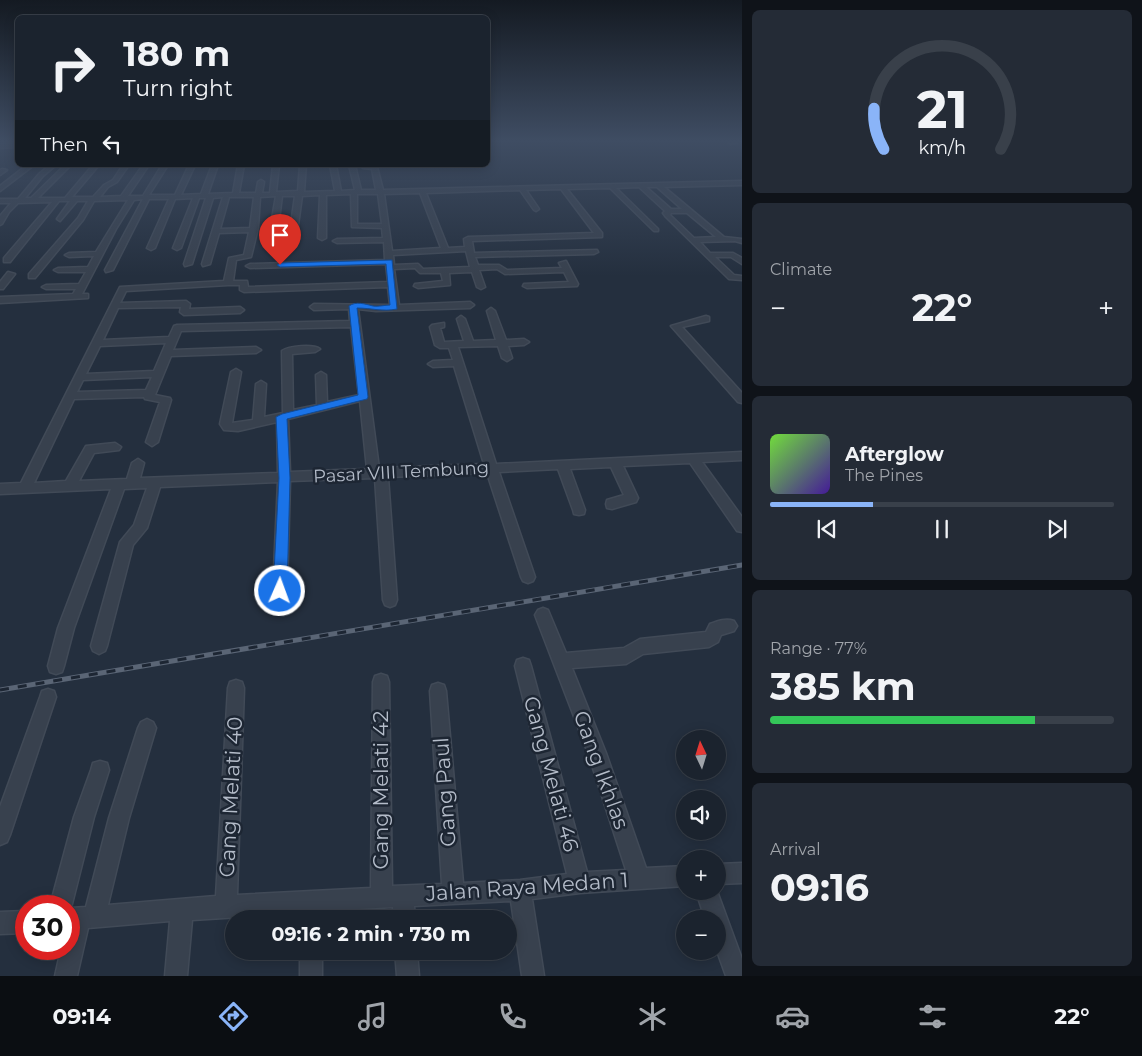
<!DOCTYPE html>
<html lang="en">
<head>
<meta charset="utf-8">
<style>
	body { margin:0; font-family:Montserrat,sans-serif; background:#242b36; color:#f1f3f6; height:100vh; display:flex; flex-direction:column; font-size:19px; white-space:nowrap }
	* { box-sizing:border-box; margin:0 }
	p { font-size:16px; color:#a0a4aa }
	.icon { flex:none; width:28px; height:28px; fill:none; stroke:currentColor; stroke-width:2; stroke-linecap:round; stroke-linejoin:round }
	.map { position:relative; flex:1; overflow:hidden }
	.details { display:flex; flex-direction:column; gap:10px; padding:10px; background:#0f1319; width:400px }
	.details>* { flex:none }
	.banner { position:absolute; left:15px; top:15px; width:475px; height:152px; border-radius:8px; box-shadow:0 2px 12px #0003,0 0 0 1px #39404a; background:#1b232e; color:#f1f3f6; overflow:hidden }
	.needle { width:32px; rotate:356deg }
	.tools { position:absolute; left:676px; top:730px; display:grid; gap:10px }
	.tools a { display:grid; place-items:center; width:50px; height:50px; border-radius:50%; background:#1b232e; box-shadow:0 2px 12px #0003,0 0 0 1px #39404a; font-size:25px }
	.speed { position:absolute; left:15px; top:895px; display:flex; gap:10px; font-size:25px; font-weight:700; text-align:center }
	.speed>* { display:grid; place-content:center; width:65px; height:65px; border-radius:50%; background:#1b232e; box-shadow:0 2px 12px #0003,0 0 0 1px #39404a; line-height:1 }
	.speed .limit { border:8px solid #d22; background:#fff; color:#111 }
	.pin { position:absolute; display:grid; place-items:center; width:42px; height:42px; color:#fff; margin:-51px -21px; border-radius:50% 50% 50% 0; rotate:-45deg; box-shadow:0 0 5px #0007 }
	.pin .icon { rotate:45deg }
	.me { position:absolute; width:55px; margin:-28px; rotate:2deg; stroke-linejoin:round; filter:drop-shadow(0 0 4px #0008) }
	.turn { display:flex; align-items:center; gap:18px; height:105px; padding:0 25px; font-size:22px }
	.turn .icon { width:65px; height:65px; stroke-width:2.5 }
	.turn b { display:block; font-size:35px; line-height:42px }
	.then { display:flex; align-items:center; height:48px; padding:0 25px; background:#0003; gap:10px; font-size:19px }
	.big { font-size:38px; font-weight:700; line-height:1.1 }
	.details .tile { flex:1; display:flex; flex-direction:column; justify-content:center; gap:8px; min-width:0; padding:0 18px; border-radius:8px; background:#242b36 }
	.details .dial { align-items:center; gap:0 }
	.dial svg { height:130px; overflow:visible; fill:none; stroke:#39404a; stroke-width:7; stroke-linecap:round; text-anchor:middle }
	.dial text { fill:#f1f3f6; stroke:none }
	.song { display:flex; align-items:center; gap:15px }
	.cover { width:60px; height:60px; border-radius:8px; background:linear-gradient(135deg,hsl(100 70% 55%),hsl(260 70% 35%)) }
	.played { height:5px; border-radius:2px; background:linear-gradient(90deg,#8ab4f8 30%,#39404a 30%) }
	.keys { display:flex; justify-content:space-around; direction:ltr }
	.heat { display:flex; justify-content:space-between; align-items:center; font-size:28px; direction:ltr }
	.charge { height:8px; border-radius:4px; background:linear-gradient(90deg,#34c759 77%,#39404a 0) }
	.trip { position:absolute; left:225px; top:910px; width:292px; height:50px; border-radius:25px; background:#1b232e; box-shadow:0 2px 12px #0003,0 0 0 1px #39404a; font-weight:700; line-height:50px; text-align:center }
	.menu { display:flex; height:80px; justify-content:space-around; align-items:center; background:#0b0e12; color:#a0a4aa }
	.menu .icon { width:35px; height:35px }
	.menu .selected { color:#8ab4f8 }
	.menu b { font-size:22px; color:#f1f3f6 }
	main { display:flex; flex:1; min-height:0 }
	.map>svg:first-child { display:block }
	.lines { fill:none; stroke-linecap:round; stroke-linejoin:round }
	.minor-casing { stroke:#414a57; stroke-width:3 }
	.minor { fill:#38414e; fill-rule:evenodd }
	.rail-casing { stroke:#5a6575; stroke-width:5 }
	.rail { stroke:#1d2633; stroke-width:3; stroke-dasharray:9; stroke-linecap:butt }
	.route { fill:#1a73e8; stroke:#114b97 }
	.labels { text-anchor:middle; stroke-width:5; stroke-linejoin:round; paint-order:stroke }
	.street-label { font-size:18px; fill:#b4bcc9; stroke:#1d2633 }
	.near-street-label { font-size:21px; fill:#b4bcc9; stroke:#1d2633 }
</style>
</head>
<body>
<main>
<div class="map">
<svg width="742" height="976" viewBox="0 0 742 976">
	<rect width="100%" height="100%" fill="#242f3e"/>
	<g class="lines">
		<defs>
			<g id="minor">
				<polygon points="726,140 732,140 737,143 730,144"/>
				<polygon points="18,143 18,147 0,148 0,144"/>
				<polygon points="27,165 34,165 0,191 0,186"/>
				<path d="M50,165H56L43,176L25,198H31L65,165H71L38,198H65L93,165H99L72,197H93L104,185L113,180L123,165H129L117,182L108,187L100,197L121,196L143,165H149L128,196H143L162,165H168L149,195H175L189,165H195L181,195L201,194L212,165H218L208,194L233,193L238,165H244L239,193H256L258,182L261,180L264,182L262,193H270L273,165H279L276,192L298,191L300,165H306L304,192L335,191L330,165H336L341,191L355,190L349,165H355L361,190H376L372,169L363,168L361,165L377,167L383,190L742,181V185L664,187L724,237L742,239V243L735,241L700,242L710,253H733L742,258V264L731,257H715L734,275L742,276V280L729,279L666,217L663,213L665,211L639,187L616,188L658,229V231H654L610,188L567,189L602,233V237L472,241L474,253L597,250L598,252L594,254L475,257L478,265H499L507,270L562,268L559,263L566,261L578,284L577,286L527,288L523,286L524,284L569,282L564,272L505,274L497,269L479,270L485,287L481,289L477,287L472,272L449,273L450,285L418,288L414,286L415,284L443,281L441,273H420L415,268L394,269L399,305L470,302L474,305L470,308L376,311L358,309L379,468L484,464L454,366L433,367L428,364L433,361L453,360L449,348H440L435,345L430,327L432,325L444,323V327L440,328L444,342L464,341L457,319L461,316L465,319L473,341L496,340L487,311L491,308L495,311L506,340L524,339L529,342L524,345L508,346L512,358L507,361L502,358L498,346L458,347L496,464L742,452V460L702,462L742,517V532L737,531L690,463L623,466L638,498L636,502L612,509L607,508L606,504L607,500L624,495L611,467L570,469L585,510L584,514L579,515L574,514L573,510L558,469L499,472L535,577L533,581L528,583L523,581L521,577L487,473L388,477L397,600L395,605L390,607L385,605L383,600L375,478L290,481L287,591L285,596L280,598L275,596L273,591L278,482L160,487L147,528L133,545L107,646L105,651L99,654L93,651L91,646L120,542L134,525L147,488L124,489L74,628L64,666L62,672L56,674L50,672L48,666L58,628L111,489L0,494V484L21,483L120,287L224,281L229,258L244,255L249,232L219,233L210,264L203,266L202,264L223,197L213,198L192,264L185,266L184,264L206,198H199L181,248L177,250L173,248L193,198L175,199L155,248L151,250L147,248L169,199H149L113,270L106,272L105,270L143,199L134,200L116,229L82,294H88V298L0,303V297L73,294L76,289H46L42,287L46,285L79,284L86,272H58L54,270L58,268L88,267L94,256L69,257L65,255L69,253L96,252L128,200L94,201L83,220L35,278H29V274L78,218L88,201H77L60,221L57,219L70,201H59L10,262H4V258L52,202L18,203L9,212L2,224L0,225V216L11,203H0V199H18L39,174ZM646,187H657L682,209H671ZM561,189L594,233L468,237L464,239L465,247L448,248L426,193L520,190L534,210L536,211L539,209L526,190ZM420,193L441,248L392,251L384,194ZM351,194L352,227L382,228L383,238L337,239L333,241L337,243L384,242L385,260L250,264L246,266L250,268L386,264L388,282L248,287L247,281H233L236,260L251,257L258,228L260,197L276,196L270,230L276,232L277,242H292L296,240L302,196L320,195L318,238L322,240L326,238V195ZM357,194H378L382,224H357ZM282,196H295L289,238H284V230L278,228ZM229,197H254L250,228L220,229ZM671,213H687L716,237L694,238L670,215ZM466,251L470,267L423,269L418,264L394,265L393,255ZM228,285H240V290L244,292L388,287L390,305L314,304L310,307L314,310L349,309L350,321L177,325L174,326L169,337L103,340L118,308L181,307L180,312L184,315L240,313L244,310L240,307L189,309L190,304L186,301L120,303L126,291ZM351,327L359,395L327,402L326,375L321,372L316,375L317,405L293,410L292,354L315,352L320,349C313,344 289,346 282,351L283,413L264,417L266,384L261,381L256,384L253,420L232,423L241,372L236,369L231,372L220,424L224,430L238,431L277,422L278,473L140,478L144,463L138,459L132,463L127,479L79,481L94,453L119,450L121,447L115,443L86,446L66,481L34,483L74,399L144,397L145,399L160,402L146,442L152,446L158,442L171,400L170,398L155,395L171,356L256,353L261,350L256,347L173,350L181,331ZM166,343L154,371L86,374L100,346ZM152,377L146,390L77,392L83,380ZM360,401L367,469L290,472L288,419Z"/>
				<polygon points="2,169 7,170 0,175 0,170"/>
				<polygon points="8,272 15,274 3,289 0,289 0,282"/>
				<polygon points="706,316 709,317 709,321 682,327 742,393 742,403 738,402 671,326"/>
				<path d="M543,608L548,610L566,653L624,648L640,639L706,632L710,624C718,621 726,618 734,621L737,626L734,631L721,635L718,642L709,647L643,654L626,664L572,668L606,753L646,868L685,866V886L580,893L532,899L544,976H522L511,901L414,906L415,919H393V907L323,911V919H301V913L192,920L187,976H165L170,921L88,928L77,976H55L61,949H69V906H50L74,817L91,770L93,763L100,761L107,763L109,770L94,817L71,908L86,907L109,818L138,728L141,722L147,719L153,722L156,728L129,818L108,905L216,896L228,688L230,682L236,680L242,682L244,688L237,895L371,888L373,682L375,676L381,674L387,676L389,682L392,886L442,884L430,691L432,685L438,683L444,685L446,691L463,883L520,880L567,874L515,666L517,660L523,658L529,660L531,666L587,872L626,870L588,753L535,615L538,610Z"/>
				<polygon points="48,689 54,691 56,697 10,835 7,842 0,845 0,807 40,697 42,691"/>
				<polygon points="742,863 742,883 718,884 718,864"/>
				<polygon points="696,891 717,891 742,959 742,976 726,976 717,951 718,919 705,919"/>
				<polygon points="26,911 26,933 0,934 0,912"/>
				<rect x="300" y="951" width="22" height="25"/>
				<polygon points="395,951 417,951 419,976 397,976"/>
			</g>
		</defs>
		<use href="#minor" class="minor-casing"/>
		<use href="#minor" class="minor"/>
		<defs>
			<polyline id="rail" points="0,690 742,565"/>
		</defs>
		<use href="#rail" class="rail-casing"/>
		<use href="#rail" class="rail"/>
	</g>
	<linearGradient id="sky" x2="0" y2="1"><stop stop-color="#141a22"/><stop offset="0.51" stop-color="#3f4d63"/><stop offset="1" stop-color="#3f4d63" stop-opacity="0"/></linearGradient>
	<rect width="742" height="276" fill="url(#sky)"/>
	<path class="route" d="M392,260L397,309C383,312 371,308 357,308L368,397L367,399L287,419L290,478L287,591L285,595L280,597L275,595L273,591L279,478L276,417L282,414L358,395L349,306C356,301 365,304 373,306C378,307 385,305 390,305L386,264L280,267L277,265L280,263Z"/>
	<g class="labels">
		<g class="street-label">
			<text transform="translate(401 472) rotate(-3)" y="6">Pasar VIII Tembung</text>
		</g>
		<g class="near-street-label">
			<text transform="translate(601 770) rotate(70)" y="7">Gang Ikhlas</text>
			<text transform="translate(551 774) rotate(75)" y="7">Gang Melati 46</text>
			<text transform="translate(381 790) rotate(-90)" y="7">Gang Melati 42</text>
			<text transform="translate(445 792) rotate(-94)" y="7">Gang Paul</text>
			<text transform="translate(231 797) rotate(-87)" y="7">Gang Melati 40</text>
			<text transform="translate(527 887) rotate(-4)" y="7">Jalan Raya Medan 1</text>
		</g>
	</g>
</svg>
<div class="tools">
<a><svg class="needle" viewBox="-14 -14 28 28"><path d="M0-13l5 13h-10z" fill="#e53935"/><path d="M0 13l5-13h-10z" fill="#a0a4aa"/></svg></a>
<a><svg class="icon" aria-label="sound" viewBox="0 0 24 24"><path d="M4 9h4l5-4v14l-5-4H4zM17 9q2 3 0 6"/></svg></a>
<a>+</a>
<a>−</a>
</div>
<div class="speed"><div class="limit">30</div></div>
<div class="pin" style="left:280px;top:265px;background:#d93025"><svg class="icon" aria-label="arrive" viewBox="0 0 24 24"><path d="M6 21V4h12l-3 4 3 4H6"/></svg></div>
<svg class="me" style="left:280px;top:591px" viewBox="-20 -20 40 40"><circle r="17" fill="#1a73e8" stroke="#fff" stroke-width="3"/><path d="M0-11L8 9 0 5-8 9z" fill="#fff"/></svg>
<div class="trip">09:16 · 2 min · 730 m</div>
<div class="banner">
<div class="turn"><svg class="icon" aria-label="right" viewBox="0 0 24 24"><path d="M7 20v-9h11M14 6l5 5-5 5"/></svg><div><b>180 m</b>Turn right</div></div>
<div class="then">Then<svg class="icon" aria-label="left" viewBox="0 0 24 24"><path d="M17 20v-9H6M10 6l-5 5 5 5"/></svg></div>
</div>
</div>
<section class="details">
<div class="tile dial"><svg viewBox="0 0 100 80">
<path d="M14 69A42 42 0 1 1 86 69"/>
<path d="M14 69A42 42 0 0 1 8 44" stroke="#8ab4f8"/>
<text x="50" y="56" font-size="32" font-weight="700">21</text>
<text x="50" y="72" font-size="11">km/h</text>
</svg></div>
<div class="tile"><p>Climate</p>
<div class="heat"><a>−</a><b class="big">22°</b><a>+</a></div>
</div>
<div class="tile">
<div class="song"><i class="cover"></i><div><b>Afterglow</b><p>The Pines</p></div></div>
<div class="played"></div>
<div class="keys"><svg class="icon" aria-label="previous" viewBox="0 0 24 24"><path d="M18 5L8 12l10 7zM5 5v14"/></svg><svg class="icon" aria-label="pause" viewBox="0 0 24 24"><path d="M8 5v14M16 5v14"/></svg><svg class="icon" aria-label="next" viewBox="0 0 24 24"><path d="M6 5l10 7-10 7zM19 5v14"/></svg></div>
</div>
<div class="tile"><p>Range · 77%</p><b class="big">385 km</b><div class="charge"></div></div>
<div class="tile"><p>Arrival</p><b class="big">09:16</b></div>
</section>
</main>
<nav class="menu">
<b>09:14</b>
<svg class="icon selected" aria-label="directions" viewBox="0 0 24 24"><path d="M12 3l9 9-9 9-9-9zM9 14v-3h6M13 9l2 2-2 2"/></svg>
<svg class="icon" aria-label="music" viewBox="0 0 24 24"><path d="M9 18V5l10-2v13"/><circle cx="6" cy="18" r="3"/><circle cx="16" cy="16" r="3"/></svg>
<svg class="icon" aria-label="phone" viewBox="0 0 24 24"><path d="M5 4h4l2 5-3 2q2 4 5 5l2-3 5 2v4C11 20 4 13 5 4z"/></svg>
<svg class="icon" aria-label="climate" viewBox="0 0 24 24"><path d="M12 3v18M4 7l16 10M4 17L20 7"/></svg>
<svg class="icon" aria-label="car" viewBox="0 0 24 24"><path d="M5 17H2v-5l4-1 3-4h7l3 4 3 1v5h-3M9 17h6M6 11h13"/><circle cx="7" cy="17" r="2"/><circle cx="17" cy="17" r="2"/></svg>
<svg class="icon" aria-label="filters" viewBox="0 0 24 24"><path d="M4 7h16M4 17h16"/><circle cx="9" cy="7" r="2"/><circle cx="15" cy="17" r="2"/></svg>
<b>22°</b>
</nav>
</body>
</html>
